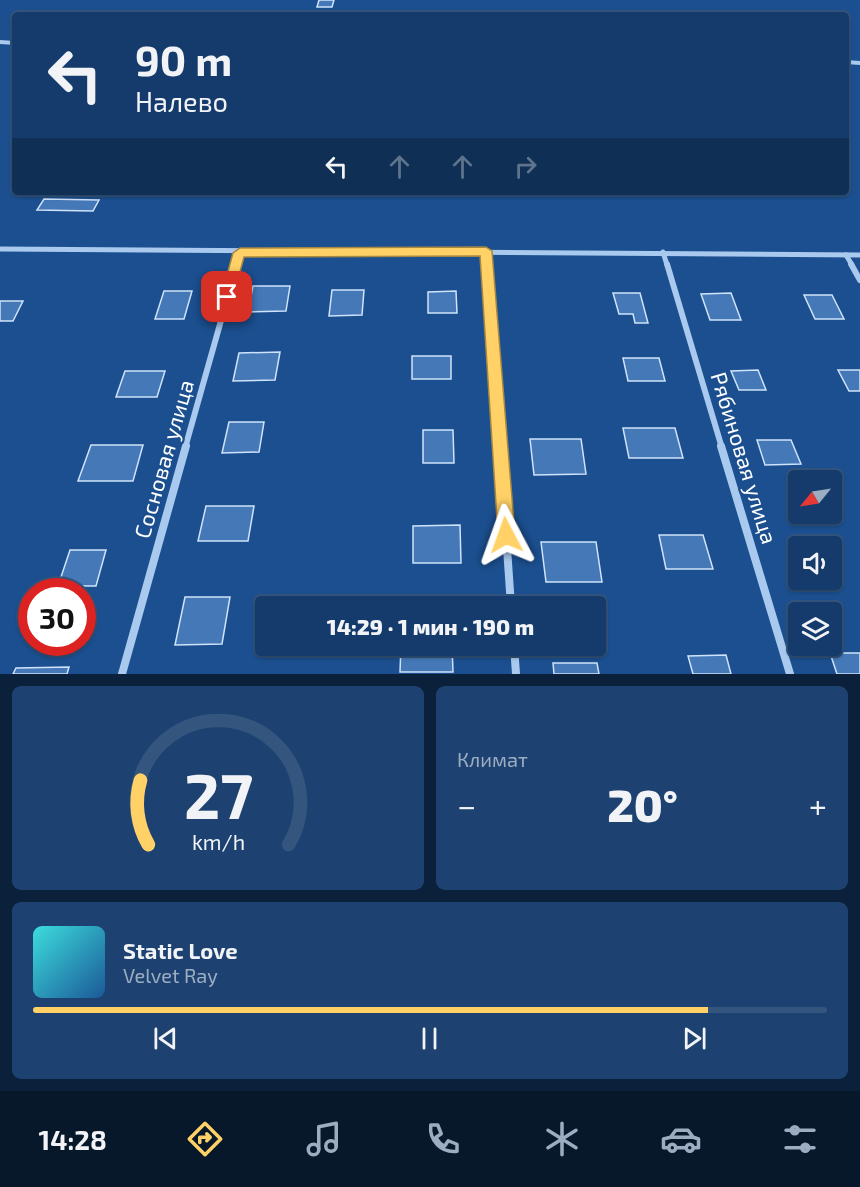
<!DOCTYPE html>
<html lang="ru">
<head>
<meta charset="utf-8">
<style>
	body { margin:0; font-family:"Exo 2",sans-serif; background:#1d4271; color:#f1f3f6; height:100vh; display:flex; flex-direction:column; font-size:22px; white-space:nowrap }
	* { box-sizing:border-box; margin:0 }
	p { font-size:20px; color:#9dadc1 }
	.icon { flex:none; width:33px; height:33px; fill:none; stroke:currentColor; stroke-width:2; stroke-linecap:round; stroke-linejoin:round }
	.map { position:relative; height:674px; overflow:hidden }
	.drawer { display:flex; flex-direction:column; gap:12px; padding:12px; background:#0b203b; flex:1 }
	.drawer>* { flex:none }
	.hud { position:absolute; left:12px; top:12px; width:837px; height:183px; border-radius:6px; box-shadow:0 2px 4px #0004,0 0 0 2px #33557e; background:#143b6b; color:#f1f3f6; overflow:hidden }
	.needle { width:39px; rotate:240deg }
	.fabs { position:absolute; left:788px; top:470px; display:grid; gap:12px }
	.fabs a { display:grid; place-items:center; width:54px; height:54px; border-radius:6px; background:#143b6b; box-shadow:0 2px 4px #0004,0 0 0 2px #33557e; font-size:30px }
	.speed { position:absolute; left:18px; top:578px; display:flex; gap:12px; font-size:30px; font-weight:700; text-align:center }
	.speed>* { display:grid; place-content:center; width:78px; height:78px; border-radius:50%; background:#143b6b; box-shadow:0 2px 4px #0004,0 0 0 2px #33557e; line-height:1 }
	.speed .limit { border:9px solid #d22; background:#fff; color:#111 }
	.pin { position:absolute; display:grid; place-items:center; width:51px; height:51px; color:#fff; margin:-26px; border-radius:12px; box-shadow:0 3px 9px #0006 }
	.me { position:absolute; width:66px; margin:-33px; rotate:356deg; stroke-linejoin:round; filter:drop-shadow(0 0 4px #0008) }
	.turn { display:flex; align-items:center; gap:21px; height:126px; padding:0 24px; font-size:27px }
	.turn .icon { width:78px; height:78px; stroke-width:2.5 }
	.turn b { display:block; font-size:42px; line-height:51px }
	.lanes { display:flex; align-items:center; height:57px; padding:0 24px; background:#0003; justify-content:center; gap:30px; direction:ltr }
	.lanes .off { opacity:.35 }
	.big { font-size:45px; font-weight:800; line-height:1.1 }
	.drawer .tile { flex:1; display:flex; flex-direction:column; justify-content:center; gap:9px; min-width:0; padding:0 21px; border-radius:9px; background:#1d4271 }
	.drawer .dial { align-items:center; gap:0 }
	.dial svg { height:156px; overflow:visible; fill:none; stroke:#33557e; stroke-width:7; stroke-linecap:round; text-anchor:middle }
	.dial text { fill:#f1f3f6; stroke:none }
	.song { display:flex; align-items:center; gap:18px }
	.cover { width:72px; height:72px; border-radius:9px; background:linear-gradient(135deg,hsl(180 70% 55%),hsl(210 70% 35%)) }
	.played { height:6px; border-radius:3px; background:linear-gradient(90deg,#ffd166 85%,#33557e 85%) }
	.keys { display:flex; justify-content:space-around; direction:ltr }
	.heat { display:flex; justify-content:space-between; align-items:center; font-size:33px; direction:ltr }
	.drawer .tiles { flex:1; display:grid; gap:12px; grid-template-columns:1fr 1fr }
	.tile:last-child { grid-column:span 2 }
	.trip { position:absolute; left:255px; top:596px; width:351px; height:60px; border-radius:6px; background:#143b6b; box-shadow:0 2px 4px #0004,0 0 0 2px #33557e; font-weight:800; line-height:60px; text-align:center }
	.tabs { display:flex; height:96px; justify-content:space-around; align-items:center; background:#08182b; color:#9dadc1 }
	.tabs .icon { width:42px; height:42px }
	.tabs .on { color:#ffd166 }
	.tabs b { font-size:27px; color:#f1f3f6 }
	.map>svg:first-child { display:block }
	.building { fill:#4478b7; stroke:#cfe3fa; stroke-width:1.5 }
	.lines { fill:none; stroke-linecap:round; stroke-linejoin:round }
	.street-far3 { stroke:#a9c9ee; stroke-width:4 }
	.street-far2 { stroke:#a9c9ee; stroke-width:5 }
	.street-far1 { stroke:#a9c9ee; stroke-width:6 }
	.street { stroke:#a9c9ee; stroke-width:8 }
	.route { fill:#ffd166; stroke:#a68842; stroke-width:1.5 }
	.labels { text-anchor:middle; stroke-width:4.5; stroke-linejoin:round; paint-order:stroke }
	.street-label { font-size:22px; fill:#fff; stroke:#1b4f8f }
</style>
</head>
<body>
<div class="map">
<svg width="860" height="674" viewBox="0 0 860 674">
	<rect width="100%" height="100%" fill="#1b4f8f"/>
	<g class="building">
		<polygon points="319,0 334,0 332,7 317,7"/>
		<polygon points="44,199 99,200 93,211 37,210"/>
		<polygon points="253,286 290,286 286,311 248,312"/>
		<polygon points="332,290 364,290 362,315 329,316"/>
		<polygon points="164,291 192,291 184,319 155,319"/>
		<polygon points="456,291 457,313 428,313 428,292"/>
		<polygon points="613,293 640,293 648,323 635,323 633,314 619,314"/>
		<polygon points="731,293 741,320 710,320 701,294"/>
		<polygon points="804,295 832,295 844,319 815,319"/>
		<polygon points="0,301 23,301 13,321 0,321"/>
		<polygon points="280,352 275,380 233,381 239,353"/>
		<rect x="412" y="356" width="39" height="23"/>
		<polygon points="623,358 659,358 665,381 628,381"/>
		<polygon points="758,370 766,390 739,390 731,371"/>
		<polygon points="838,370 860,370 860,391 849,391"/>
		<polygon points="125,371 165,371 157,397 116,397"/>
		<polygon points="229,422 264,422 259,452 222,453"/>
		<polygon points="623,428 675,428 683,458 629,458"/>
		<polygon points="423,430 453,430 454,463 423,463"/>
		<polygon points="530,439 581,439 586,474 534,475"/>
		<polygon points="757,440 791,440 801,464 765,465"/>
		<polygon points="91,445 143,445 133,481 78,481"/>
		<polygon points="206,506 254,506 248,541 198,541"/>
		<polygon points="460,525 461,563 413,563 413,526"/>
		<polygon points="659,535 703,535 713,569 666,569"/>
		<polygon points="541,542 596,542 602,582 546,582"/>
		<polygon points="70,550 106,550 96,586 58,586"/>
		<polygon points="185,597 230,597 222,644 175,645"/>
		<polygon points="401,645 452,645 453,672 400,672"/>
		<polygon points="830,653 860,653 860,674 837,674"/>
		<polygon points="726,655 731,674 693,674 688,656"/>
		<polygon points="553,663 597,663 599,674 554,674"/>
		<polygon points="69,667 67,674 13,674 16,668"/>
	</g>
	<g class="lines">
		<g class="street-far3">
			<polyline points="0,42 15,43"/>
			<polyline points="846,62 860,63"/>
		</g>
		<g class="street-far2">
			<polyline points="0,249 860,255"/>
			<polyline points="486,251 487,265"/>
			<polyline points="663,252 667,265"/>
			<polyline points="846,255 852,265"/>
			<polyline points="237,265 240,253"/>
		</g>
		<g class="street-far1">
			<polyline points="487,264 500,448"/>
			<polyline points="667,264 722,448"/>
			<polyline points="851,264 860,280"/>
			<polyline points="185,448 237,264"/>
		</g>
		<g class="street">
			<polyline points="500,446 511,606"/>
			<polyline points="721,446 790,674"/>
			<polyline points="514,645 516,674"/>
			<polyline points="122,674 186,446"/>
		</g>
	</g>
	<polygon class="route" points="486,247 492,251 515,535 512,541 506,544 500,541 498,535 480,256 244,257 232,301 227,302 221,297 233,253 240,248"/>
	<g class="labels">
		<g class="street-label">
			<text transform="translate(744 458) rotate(73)" y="8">Рябиновая улица</text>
			<text transform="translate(164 459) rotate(-74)" y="8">Сосновая улица</text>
		</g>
	</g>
</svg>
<div class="fabs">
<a><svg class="needle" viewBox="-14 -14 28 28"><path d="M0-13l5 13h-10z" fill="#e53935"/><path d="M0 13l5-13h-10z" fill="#9dadc1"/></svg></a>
<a><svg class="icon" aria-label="sound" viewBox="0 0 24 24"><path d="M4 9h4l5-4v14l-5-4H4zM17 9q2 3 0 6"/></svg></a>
<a><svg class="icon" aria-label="layers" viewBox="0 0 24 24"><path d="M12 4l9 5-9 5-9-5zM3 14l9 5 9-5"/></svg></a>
</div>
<div class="speed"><div class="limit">30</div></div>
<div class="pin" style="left:227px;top:297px;background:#d93025"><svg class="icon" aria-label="arrive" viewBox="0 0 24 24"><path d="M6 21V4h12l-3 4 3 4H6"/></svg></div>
<svg class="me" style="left:506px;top:535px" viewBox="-20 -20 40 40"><path d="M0-17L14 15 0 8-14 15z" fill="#ffd166" stroke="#fff" stroke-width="4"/></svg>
<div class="trip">14:29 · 1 мин · 190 m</div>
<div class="hud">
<div class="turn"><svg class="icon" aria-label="left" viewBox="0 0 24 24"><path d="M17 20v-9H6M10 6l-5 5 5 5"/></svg><div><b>90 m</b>Налево</div></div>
<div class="lanes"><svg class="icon" aria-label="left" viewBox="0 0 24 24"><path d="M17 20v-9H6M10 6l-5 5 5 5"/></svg><svg class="icon off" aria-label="ahead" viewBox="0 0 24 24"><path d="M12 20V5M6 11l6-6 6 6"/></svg><svg class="icon off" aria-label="ahead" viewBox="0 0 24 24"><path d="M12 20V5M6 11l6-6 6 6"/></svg><svg class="icon off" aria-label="right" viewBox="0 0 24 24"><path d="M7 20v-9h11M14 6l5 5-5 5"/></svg></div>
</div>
</div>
<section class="drawer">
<div class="tiles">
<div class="tile dial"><svg viewBox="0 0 100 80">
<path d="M14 69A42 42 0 1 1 86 69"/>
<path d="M14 69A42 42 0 0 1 10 36" stroke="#ffd166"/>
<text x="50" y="56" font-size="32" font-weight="700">27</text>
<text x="50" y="72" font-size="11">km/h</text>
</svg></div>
<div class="tile"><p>Климат</p>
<div class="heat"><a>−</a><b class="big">20°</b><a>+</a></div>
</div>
<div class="tile">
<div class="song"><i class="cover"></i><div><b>Static Love</b><p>Velvet Ray</p></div></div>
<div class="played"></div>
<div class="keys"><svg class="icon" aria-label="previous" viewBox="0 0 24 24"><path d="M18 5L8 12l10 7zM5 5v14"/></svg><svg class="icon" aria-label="pause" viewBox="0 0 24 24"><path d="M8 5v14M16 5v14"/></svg><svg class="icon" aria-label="next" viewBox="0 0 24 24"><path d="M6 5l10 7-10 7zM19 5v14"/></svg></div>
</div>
</div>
</section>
<nav class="tabs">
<b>14:28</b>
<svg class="icon on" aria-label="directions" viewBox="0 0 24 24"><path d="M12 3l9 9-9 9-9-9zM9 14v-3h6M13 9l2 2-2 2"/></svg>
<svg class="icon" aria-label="music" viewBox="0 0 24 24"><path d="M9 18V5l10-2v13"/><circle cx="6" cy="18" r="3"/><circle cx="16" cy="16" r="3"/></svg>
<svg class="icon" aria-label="phone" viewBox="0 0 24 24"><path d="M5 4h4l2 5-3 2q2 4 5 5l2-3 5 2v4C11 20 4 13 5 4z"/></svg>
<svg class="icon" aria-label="climate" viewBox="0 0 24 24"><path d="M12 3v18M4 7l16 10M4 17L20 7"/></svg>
<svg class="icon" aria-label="car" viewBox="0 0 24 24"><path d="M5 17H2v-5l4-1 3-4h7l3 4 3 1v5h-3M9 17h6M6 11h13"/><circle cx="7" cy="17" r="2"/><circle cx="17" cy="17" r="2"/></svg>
<svg class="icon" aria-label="filters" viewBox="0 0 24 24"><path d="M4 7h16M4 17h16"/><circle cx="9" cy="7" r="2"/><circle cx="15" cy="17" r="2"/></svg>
</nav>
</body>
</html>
